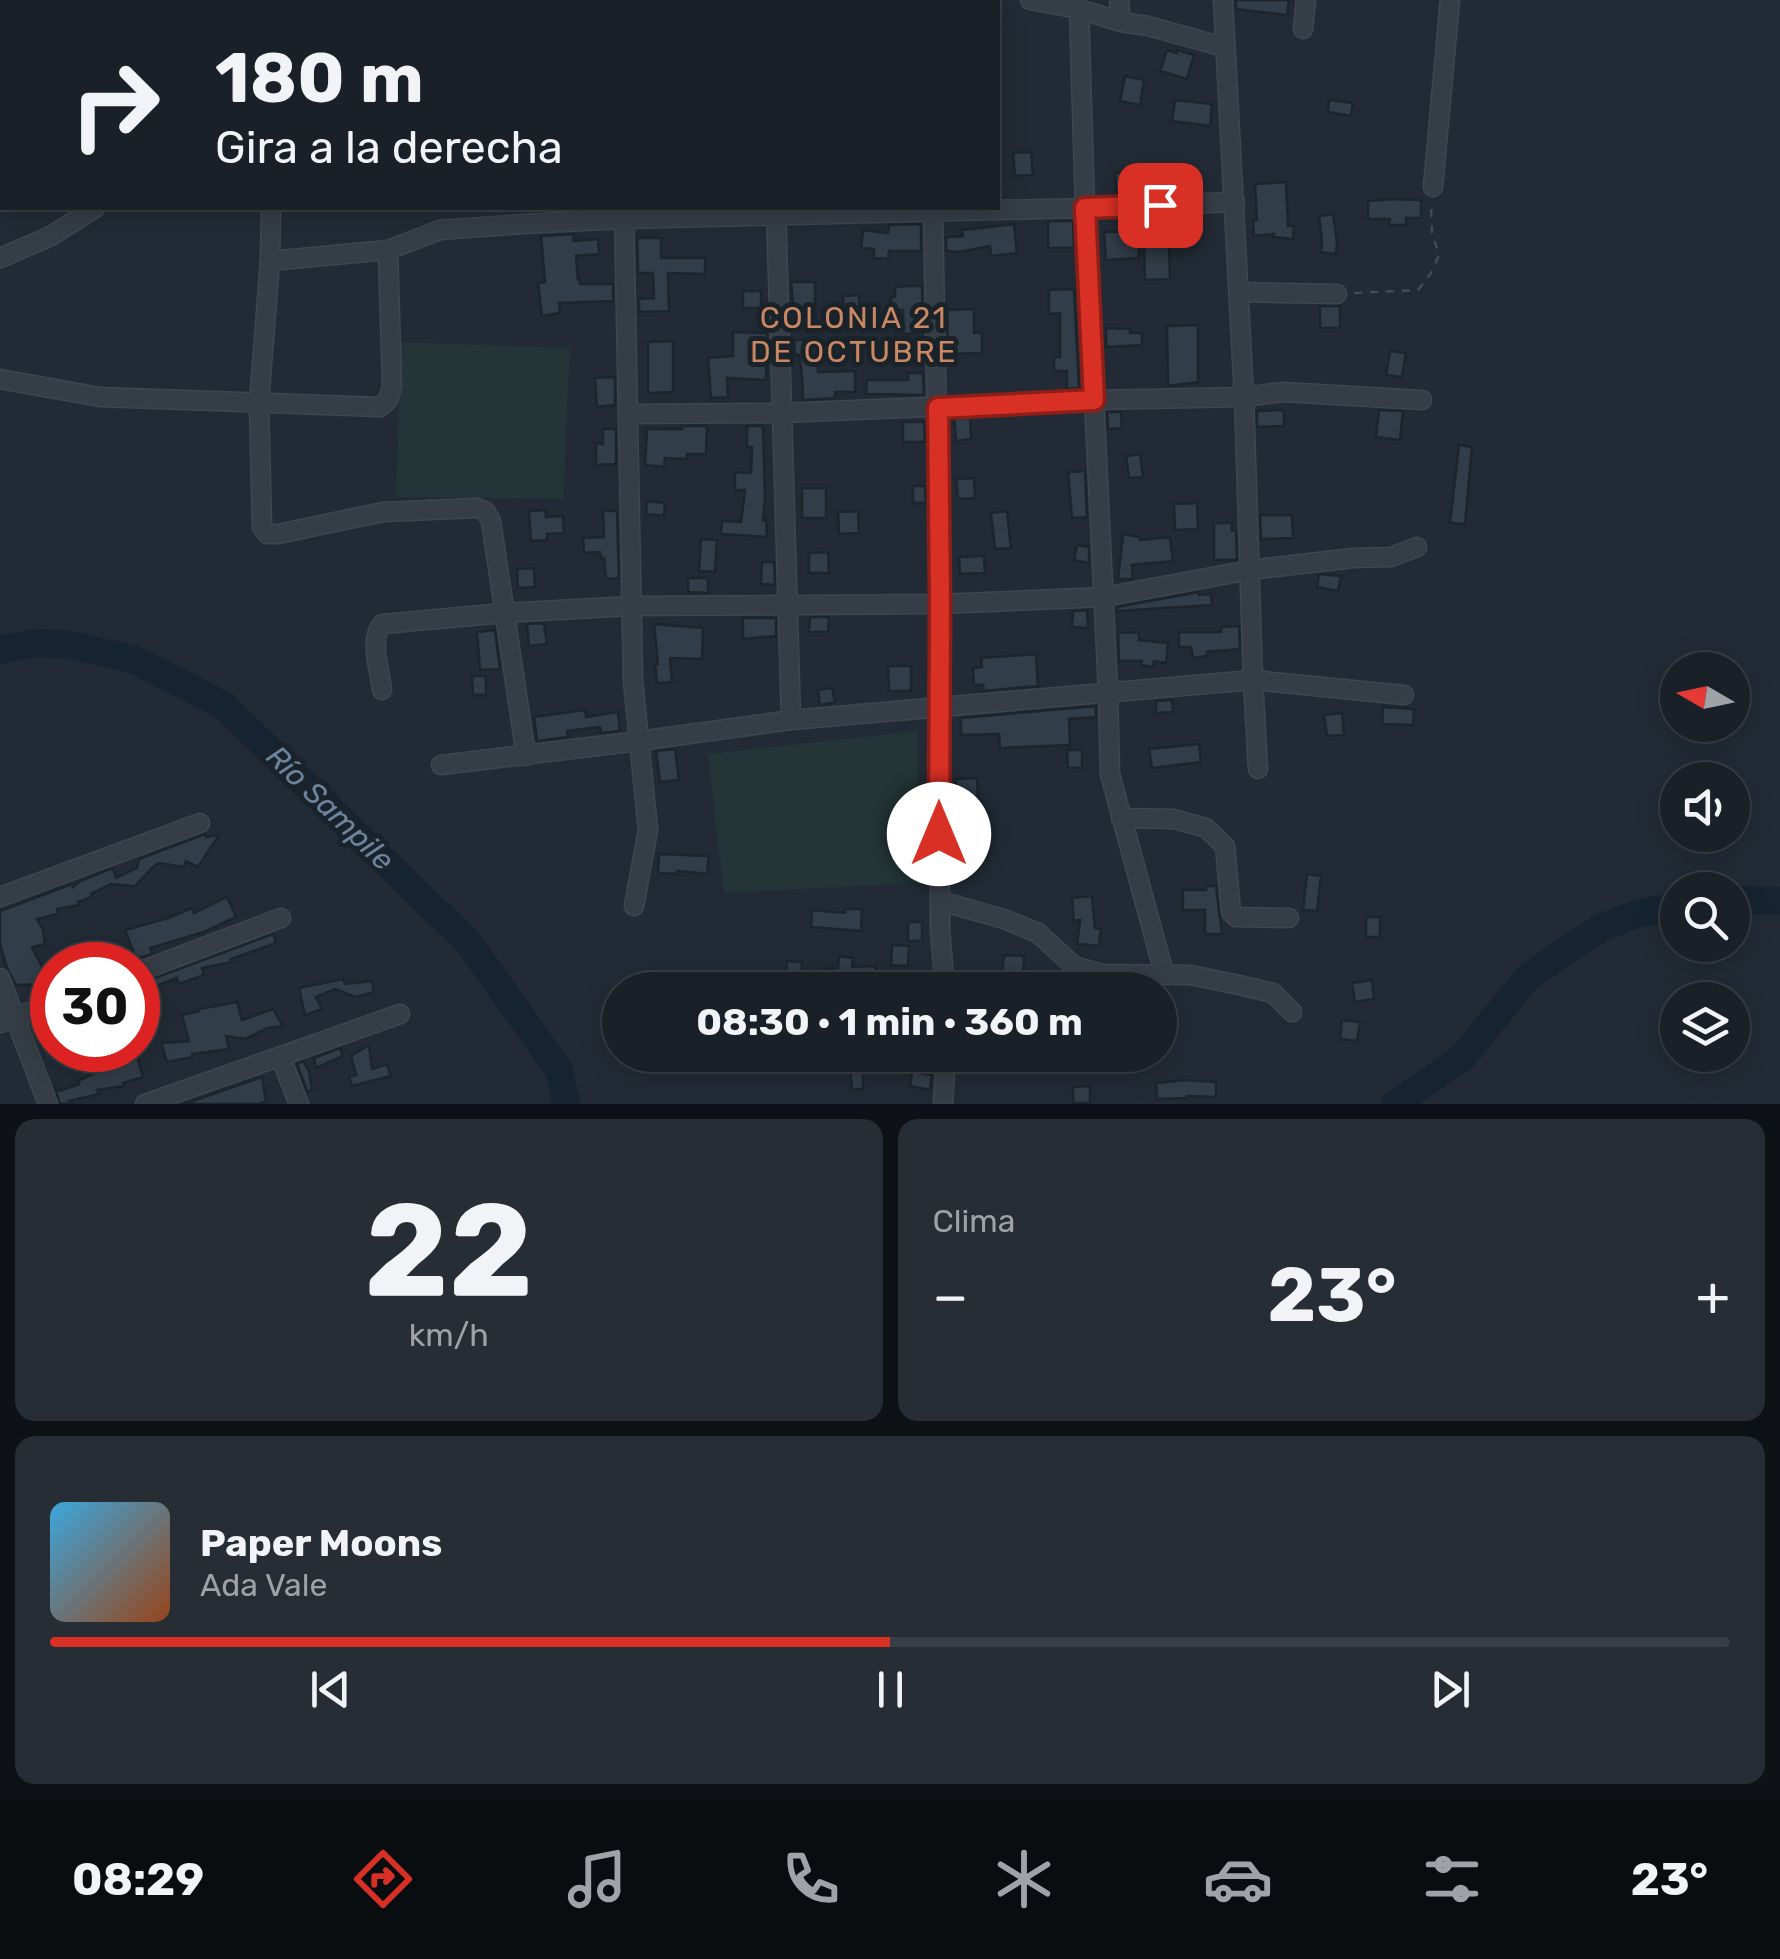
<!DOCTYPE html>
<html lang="es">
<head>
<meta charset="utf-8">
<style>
	body { margin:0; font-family:Rubik,sans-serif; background:#272d34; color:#f1f3f6; height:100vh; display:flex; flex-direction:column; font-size:38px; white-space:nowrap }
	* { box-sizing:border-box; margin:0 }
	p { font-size:32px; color:#9fa3a8 }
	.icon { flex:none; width:55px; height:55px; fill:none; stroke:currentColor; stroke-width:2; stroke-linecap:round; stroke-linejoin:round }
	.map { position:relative; height:1104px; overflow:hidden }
	.panel { display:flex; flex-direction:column; gap:15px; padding:15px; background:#0e1216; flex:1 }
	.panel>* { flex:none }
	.hud { position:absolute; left:0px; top:0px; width:1000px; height:210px; box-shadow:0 5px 25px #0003,0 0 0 2px #383e45; background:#1a2028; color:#f1f3f6; overflow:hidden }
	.needle { width:65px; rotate:279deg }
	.controls { position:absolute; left:1660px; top:652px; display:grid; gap:20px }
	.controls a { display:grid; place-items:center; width:90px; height:90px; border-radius:50%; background:#1a2028; box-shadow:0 5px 25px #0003,0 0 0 2px #383e45; font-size:50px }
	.speed { position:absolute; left:30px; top:942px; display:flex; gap:20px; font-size:50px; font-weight:700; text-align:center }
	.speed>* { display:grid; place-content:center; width:130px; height:130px; border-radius:50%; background:#1a2028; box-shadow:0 5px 25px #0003,0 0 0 2px #383e45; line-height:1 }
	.speed .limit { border:15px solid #d22; background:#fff; color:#111 }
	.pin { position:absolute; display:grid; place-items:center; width:85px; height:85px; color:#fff; margin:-42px; border-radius:20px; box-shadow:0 5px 15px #0006 }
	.me { position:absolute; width:110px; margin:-55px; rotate:0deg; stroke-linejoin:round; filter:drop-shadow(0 0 8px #0008) }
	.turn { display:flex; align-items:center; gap:35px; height:210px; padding:0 50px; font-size:45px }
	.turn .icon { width:130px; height:130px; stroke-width:2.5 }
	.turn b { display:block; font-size:70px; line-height:85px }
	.big { font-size:75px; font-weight:700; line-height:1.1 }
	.panel .widget { flex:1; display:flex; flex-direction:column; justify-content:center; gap:15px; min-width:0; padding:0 35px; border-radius:20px; background:#272d34 }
	.panel .dial { align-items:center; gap:0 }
	.dial b { font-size:130px; line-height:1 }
	.song { display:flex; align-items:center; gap:30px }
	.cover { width:120px; height:120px; border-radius:15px; background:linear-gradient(135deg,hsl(200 70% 55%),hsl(20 70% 35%)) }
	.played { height:10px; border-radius:5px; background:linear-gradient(90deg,#d93025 50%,#383e45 50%) }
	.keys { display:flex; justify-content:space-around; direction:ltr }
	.heat { display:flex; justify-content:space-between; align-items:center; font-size:55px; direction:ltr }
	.panel .tiles { flex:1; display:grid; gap:15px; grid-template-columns:1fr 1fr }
	.widget:last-child { grid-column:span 2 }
	.trip { position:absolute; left:602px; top:972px; width:575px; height:100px; border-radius:50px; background:#1a2028; box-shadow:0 5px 25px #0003,0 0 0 2px #383e45; font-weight:700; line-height:100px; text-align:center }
	.menu { display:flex; height:160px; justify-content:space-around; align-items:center; background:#0a0d10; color:#9fa3a8 }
	.menu .icon { width:70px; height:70px }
	.menu .active { color:#d93025 }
	.menu b { font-size:45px; color:#f1f3f6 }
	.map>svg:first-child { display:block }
	.green { fill:#233536 }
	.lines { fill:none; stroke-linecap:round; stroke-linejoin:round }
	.river { stroke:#162331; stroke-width:28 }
	.building { fill:#313d48; stroke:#1c242c; stroke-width:2.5 }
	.minor-casing { stroke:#3e464f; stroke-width:21 }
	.path { stroke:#3c4e4e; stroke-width:2.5; stroke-dasharray:8 8; stroke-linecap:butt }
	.minor { stroke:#353d46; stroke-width:18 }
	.route-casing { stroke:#8d1f18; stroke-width:25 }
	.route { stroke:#d93025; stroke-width:18 }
	.labels { text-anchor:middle; stroke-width:10; stroke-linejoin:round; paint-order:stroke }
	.neighbourhood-label { font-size:30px; letter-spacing:2.5px; fill:#c98863; stroke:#1a222a }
	.water-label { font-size:30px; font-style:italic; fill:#6b859f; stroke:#1a222a }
</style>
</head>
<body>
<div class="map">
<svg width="1780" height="1104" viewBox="0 0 1780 1104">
	<rect width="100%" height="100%" fill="#222b35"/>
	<g class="green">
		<polygon points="401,342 570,348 563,499 396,497"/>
		<polygon points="917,731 921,883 724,893 708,754"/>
	</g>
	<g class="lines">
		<g class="river">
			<polyline points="0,650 36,643 71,645 135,660 222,704 468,942 559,1070 566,1104"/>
			<polyline points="1732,900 1780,901"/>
			<polyline points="1395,1104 1462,1058 1527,978 1567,950 1601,928 1639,913 1678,906"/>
		</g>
	</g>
	<g class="building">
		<polygon points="1236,0 1289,0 1287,15 1236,9"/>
		<polygon points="1167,50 1177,53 1177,50 1194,55 1187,79 1160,71"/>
		<polygon points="1125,76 1144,80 1140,105 1120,101"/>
		<polygon points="1175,100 1212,104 1210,126 1172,121"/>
		<polygon points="1329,100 1353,103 1351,116 1328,112"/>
		<polygon points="1031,152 1033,175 1015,176 1013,153"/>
		<polygon points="1132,172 1133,192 1116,192 1115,173"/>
		<polygon points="1286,182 1288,226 1294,226 1293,239 1273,237 1274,234 1254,236 1253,220 1257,220 1255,184"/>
		<polygon points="1390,199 1421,200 1421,218 1406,218 1406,225 1389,225 1390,219 1368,219 1368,201"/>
		<polygon points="1333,214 1337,241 1336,254 1321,252 1322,240 1319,216"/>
		<polygon points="1048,221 1073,221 1074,248 1048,248"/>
		<polygon points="921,224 921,251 889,251 888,259 874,258 874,249 861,248 863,230 888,233 889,225"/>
		<polygon points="1014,224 1017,253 991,256 990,246 960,252 946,251 946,237 963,236 962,230"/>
		<polygon points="1138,231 1139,258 1106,260 1104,232"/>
		<polygon points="573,234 574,241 598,239 599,254 576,256 578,280 580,280 580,284 613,284 613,301 559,303 560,313 542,316 538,283 545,282 541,236"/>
		<polygon points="637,238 661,238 661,258 705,258 705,274 668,273 669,311 639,312 639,299 654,298 653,273 638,273"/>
		<polygon points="1169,245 1170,279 1145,280 1144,246"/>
		<polygon points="791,282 815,282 815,314 794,314"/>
		<polygon points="910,286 922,286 923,333 904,334 903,310 891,310 891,297 895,297 895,287"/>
		<polygon points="1074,289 1079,388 1067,389 1067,371 1054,371 1054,357 1060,357 1060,313 1049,314 1049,290"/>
		<rect x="743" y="291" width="18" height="17"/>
		<polygon points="859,295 860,313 844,314 843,296"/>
		<rect x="1320" y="306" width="20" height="22"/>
		<polygon points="974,309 974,333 982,332 982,353 948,354 947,310"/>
		<polygon points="1198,325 1198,382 1168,386 1167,326"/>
		<polygon points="1106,328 1130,329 1130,333 1142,333 1142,345 1106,347"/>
		<polygon points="733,332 767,333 766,380 727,378 728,397 711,398 708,358 733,356"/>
		<polygon points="794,340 817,340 818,372 855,371 855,392 835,392 835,398 803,400 802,375 799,355 795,355"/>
		<polygon points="673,341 673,392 648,393 648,342"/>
		<polygon points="1390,351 1406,353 1402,377 1386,375"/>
		<polygon points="908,373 923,373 924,395 866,394 867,380 908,380"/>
		<polygon points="615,377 615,405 597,407 595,378"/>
		<polygon points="1284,410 1284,426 1257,427 1257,411"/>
		<polygon points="1379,410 1403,411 1400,440 1376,437"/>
		<polygon points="1107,412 1121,412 1122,428 1108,429"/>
		<polygon points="954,418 970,418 971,439 956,441"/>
		<polygon points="903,422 924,422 925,442 903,442"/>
		<polygon points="682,426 707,426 706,454 687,454 687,459 665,458 664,467 645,465 647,429 682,429"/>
		<polygon points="747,426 763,426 765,498 763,520 766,519 767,537 721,534 722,521 741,522 745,490 735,490 735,472 751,473 752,447 747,447"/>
		<polygon points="603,429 616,429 616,464 596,465 596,443 603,444"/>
		<polygon points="1459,445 1472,447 1465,524 1450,523"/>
		<polygon points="1140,454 1143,477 1129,478 1126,456"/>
		<polygon points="1085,471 1087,517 1072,518 1068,472"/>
		<polygon points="974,478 975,498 958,499 956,479"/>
		<polygon points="913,486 925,486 926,503 913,503"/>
		<rect x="802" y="488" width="24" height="30"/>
		<polygon points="647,501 665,503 664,516 646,514"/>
		<polygon points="1197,503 1198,529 1175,530 1174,504"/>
		<polygon points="545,510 546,517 563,516 564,533 547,534 547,540 531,541 529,511"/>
		<polygon points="603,511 617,511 619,578 606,579 604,558 601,558 600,552 584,553 583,538 604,537"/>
		<polygon points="858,511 859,533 839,534 838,512"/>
		<polygon points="1007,511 1011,548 995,549 991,513"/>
		<polygon points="1260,515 1292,515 1293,538 1261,539"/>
		<polygon points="1214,523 1232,523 1232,531 1236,531 1237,560 1214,560"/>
		<polygon points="1123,534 1140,537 1140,540 1170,537 1173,561 1132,565 1133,579 1118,579"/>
		<polygon points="701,539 717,540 715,572 699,571"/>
		<polygon points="1077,545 1089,547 1089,563 1074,560"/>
		<polygon points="828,552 829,573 809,573 809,553"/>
		<polygon points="984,556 985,573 960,574 959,557"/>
		<polygon points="762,562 774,562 775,585 761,584"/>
		<polygon points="534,568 535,587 518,588 517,569"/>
		<polygon points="1319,574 1341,576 1338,591 1317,587"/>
		<polygon points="688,578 708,578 708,593 688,592"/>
		<polygon points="1199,592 1199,595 1211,594 1212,605 1117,611 1117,607"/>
		<polygon points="1087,610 1088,628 1072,627 1073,611"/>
		<polygon points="810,617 829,617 828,632 809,632"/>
		<polygon points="743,618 776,618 776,636 743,639"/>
		<polygon points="544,623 547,644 529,646 527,624"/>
		<polygon points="654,624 703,628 702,659 670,658 672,682 657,683 655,664 658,664"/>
		<polygon points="1239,626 1240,649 1207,652 1207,656 1193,658 1191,647 1179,647 1179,632 1221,632 1221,627"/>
		<polygon points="495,630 500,669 480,670 477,632"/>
		<polygon points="1139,632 1139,640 1168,643 1166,663 1154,661 1153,667 1141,665 1142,661 1119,661 1118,633"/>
		<polygon points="1036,654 1038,686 984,691 983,685 974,685 973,668 982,667 981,658"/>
		<polygon points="888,666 911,666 911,691 889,691"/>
		<polygon points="472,676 486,676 486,695 473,695"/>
		<polygon points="832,688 835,702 820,705 818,690"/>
		<polygon points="1172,700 1173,712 1156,713 1156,701"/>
		<polygon points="1096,706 1096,717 1069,719 1070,745 1000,748 999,734 961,735 961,718"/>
		<polygon points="1383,707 1414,709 1413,725 1382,724"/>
		<polygon points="585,710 586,717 618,712 620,731 601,733 600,727 567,731 568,737 537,741 534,717"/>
		<polygon points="1342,713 1344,735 1327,736 1324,715"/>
		<polygon points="1199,744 1201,762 1152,768 1149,749"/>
		<polygon points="675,749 679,780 660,782 656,751"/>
		<polygon points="1067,750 1082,750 1082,768 1068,768"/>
		<polygon points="977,778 978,797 957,797 956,779"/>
		<polygon points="205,834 206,837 219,835 198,867 186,861 184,867 159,863 153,867 132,889 133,886 111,884 91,894 92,897 78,902 79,905 57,909 58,914 37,919 43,930 45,944 32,947 51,984 16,985 7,968 0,944 0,911 72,884 73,887 80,881 113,868 116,878 137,868 139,859"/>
		<polygon points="659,854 709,856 707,874 677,871 677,874 658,873"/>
		<polygon points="1307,874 1321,876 1317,911 1303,910"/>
		<polygon points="1206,886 1216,886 1222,934 1205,934 1205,910 1183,910 1183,890 1206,890"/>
		<polygon points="1092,896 1095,928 1101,929 1099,946 1077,944 1080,920 1074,921 1072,898"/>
		<polygon points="227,897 236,917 204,932 150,948 152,954 136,959 125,930 168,918 192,908 194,913"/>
		<polygon points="845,909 862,909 861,931 811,927 812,910 845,913"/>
		<rect x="1366" y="917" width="14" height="20"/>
		<rect x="908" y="922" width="14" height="19"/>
		<polygon points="273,934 276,943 231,959 232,962 202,968 204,975 179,984 177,978 140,992 138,984"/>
		<polygon points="892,945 909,946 908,966 891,965"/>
		<polygon points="1004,955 1024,956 1023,975 1002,973"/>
		<polygon points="839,956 853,958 852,967 875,966 877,990 861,990 860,980 823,976 823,969 838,968"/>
		<polygon points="787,961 802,962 800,990 785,989"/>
		<polygon points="343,979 345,984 372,981 374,992 356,997 335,989 316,997 322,1009 305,1015 299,988"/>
		<polygon points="1372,980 1374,999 1355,1002 1352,983"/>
		<polygon points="237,1002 242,1020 273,1009 283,1026 268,1028 245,1039 226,1036 229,1049 192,1054 193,1057 167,1062 161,1043 189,1041 182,1015 199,1011 199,1009"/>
		<polygon points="1342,1020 1360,1022 1357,1041 1340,1039"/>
		<polygon points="369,1045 372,1069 387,1064 391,1076 352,1086 349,1077 356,1075 351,1056"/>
		<polygon points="340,1048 343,1056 316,1068 314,1058"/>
		<polygon points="99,1050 135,1050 143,1077 123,1083 124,1086 97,1090 99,1094 69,1101 73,1104 60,1104 54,1084 60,1091 79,1084 78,1081 105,1068"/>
		<polygon points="303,1061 309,1071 312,1090 307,1091 297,1064"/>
		<polygon points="863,1069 863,1089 852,1089 850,1070"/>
		<polygon points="912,1072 932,1075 930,1090 910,1086"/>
		<polygon points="262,1077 266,1101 259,1104 184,1104"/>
		<polygon points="1186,1080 1216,1082 1216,1097 1187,1096 1187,1098 1157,1099 1156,1083"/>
		<polygon points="1090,1086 1090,1103 1073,1103 1073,1087"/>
	</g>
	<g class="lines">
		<defs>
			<g id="minor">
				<polyline points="76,0 77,2"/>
				<polyline points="687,0 688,2"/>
				<polyline points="928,0 928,2"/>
				<polyline points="1030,0 1079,9 1121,22 1148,26 1224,47"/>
				<polyline points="1119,0 1121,22"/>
				<polyline points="1223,0 1244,397 1253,680 1258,769"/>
				<polyline points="101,2 105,0"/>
				<polyline points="254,2 254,0"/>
				<polyline points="438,2 443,0"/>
				<polyline points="760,2 783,0"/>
				<polyline points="1079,9 1085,208 1108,691 1110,774 1164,973"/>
				<polyline points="1303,29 1306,0"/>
				<polyline points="0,59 2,57"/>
				<polyline points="1433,187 1450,0"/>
				<polyline points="271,208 270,261 259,403 262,527 267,534 278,534 383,512 477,508 485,511 491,521 526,756"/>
				<polyline points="624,208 633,681 648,830 634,906"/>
				<polyline points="776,208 791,720"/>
				<polyline points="933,208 940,604 940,929 945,990"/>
				<polyline points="0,258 49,237 95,208"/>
				<polyline points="270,261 388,250 440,230 523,224 624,219 1085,208 1235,202"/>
				<polyline points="1239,292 1337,294"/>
				<polyline points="0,379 100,397 380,407 388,400 392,387 388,250"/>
				<polyline points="628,414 782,413 1094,400 1244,397 1283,392 1422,400"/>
				<path d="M382,690C380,671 369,640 382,624L504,613L631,606L940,604L1104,597L1250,570L1353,558L1391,557L1417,547"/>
				<polyline points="441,765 639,741 791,720 1253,680 1404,695"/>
				<polyline points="1121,818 1174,819 1206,828 1225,846 1231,912 1236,917 1289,918"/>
				<polyline points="0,897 200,823"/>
				<polyline points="940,901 1004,919 1038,933 1074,966 1103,974 1190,975 1239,985 1273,993 1292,1012"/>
				<polyline points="138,972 281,918"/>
				<polyline points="0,978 48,1104"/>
				<polyline points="0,1023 52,1004"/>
				<polyline points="280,1056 299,1104"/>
				<polyline points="145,1104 400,1014"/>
				<polyline points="943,1104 946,1055"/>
			</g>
		</defs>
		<use href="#minor" class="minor-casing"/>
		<polyline class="path" points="1354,293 1418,290 1431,273 1439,255 1432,233 1431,204"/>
		<use href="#minor" class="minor"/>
	</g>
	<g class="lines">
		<defs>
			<polyline id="route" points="939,834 940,604 938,408 1094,400 1085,208 1160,205"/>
		</defs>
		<use href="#route" class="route-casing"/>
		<use href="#route" class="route"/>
	</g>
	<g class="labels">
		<g class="neighbourhood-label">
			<text x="854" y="328">COLONIA 21<tspan x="854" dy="34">DE OCTUBRE</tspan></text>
		</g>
		<g class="water-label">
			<text transform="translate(330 808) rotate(44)" y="10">Río Sampile</text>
		</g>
	</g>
</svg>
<div class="controls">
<a><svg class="needle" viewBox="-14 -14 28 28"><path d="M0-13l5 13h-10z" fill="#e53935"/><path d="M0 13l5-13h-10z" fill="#9fa3a8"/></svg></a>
<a><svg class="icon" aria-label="sound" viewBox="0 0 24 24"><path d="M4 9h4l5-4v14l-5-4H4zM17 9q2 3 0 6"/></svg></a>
<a><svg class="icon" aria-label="search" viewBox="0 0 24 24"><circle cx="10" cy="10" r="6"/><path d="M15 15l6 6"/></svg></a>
<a><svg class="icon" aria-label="layers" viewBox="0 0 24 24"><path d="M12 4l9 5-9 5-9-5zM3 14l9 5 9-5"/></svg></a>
</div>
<div class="speed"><div class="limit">30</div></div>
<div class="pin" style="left:1160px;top:205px;background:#d93025"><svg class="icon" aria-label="arrive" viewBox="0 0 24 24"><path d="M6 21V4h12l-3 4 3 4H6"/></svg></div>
<svg class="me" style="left:939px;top:834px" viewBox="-20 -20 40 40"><circle r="19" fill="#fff"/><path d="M0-13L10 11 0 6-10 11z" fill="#d93025"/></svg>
<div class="trip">08:30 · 1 min · 360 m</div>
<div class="hud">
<div class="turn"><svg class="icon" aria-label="right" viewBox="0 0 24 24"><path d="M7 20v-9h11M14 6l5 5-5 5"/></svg><div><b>180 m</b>Gira a la derecha</div></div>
</div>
</div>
<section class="panel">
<div class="tiles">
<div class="widget dial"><b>22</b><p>km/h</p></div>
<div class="widget"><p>Clima</p>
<div class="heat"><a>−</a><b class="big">23°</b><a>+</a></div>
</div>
<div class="widget">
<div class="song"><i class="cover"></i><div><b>Paper Moons</b><p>Ada Vale</p></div></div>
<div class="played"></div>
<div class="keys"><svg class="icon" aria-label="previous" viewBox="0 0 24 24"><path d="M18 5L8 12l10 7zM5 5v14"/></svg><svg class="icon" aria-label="pause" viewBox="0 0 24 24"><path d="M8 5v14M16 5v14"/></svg><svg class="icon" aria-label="next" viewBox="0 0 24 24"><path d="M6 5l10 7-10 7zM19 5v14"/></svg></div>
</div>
</div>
</section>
<nav class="menu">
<b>08:29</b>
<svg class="icon active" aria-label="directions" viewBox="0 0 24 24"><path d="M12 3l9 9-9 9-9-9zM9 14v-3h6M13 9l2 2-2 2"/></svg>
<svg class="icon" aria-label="music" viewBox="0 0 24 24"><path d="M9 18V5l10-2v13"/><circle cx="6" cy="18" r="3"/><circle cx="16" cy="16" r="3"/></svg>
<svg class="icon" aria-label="phone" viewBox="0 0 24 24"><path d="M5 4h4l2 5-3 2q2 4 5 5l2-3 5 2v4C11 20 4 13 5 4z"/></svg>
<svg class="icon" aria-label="climate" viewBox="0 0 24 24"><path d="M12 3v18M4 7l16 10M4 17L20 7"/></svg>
<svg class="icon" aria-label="car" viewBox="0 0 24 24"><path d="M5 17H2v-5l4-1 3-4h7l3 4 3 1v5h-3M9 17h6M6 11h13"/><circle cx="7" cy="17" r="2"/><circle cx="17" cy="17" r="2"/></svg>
<svg class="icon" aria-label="filters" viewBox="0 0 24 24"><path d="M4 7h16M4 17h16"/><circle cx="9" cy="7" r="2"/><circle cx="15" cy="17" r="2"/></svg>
<b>23°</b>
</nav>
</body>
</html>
